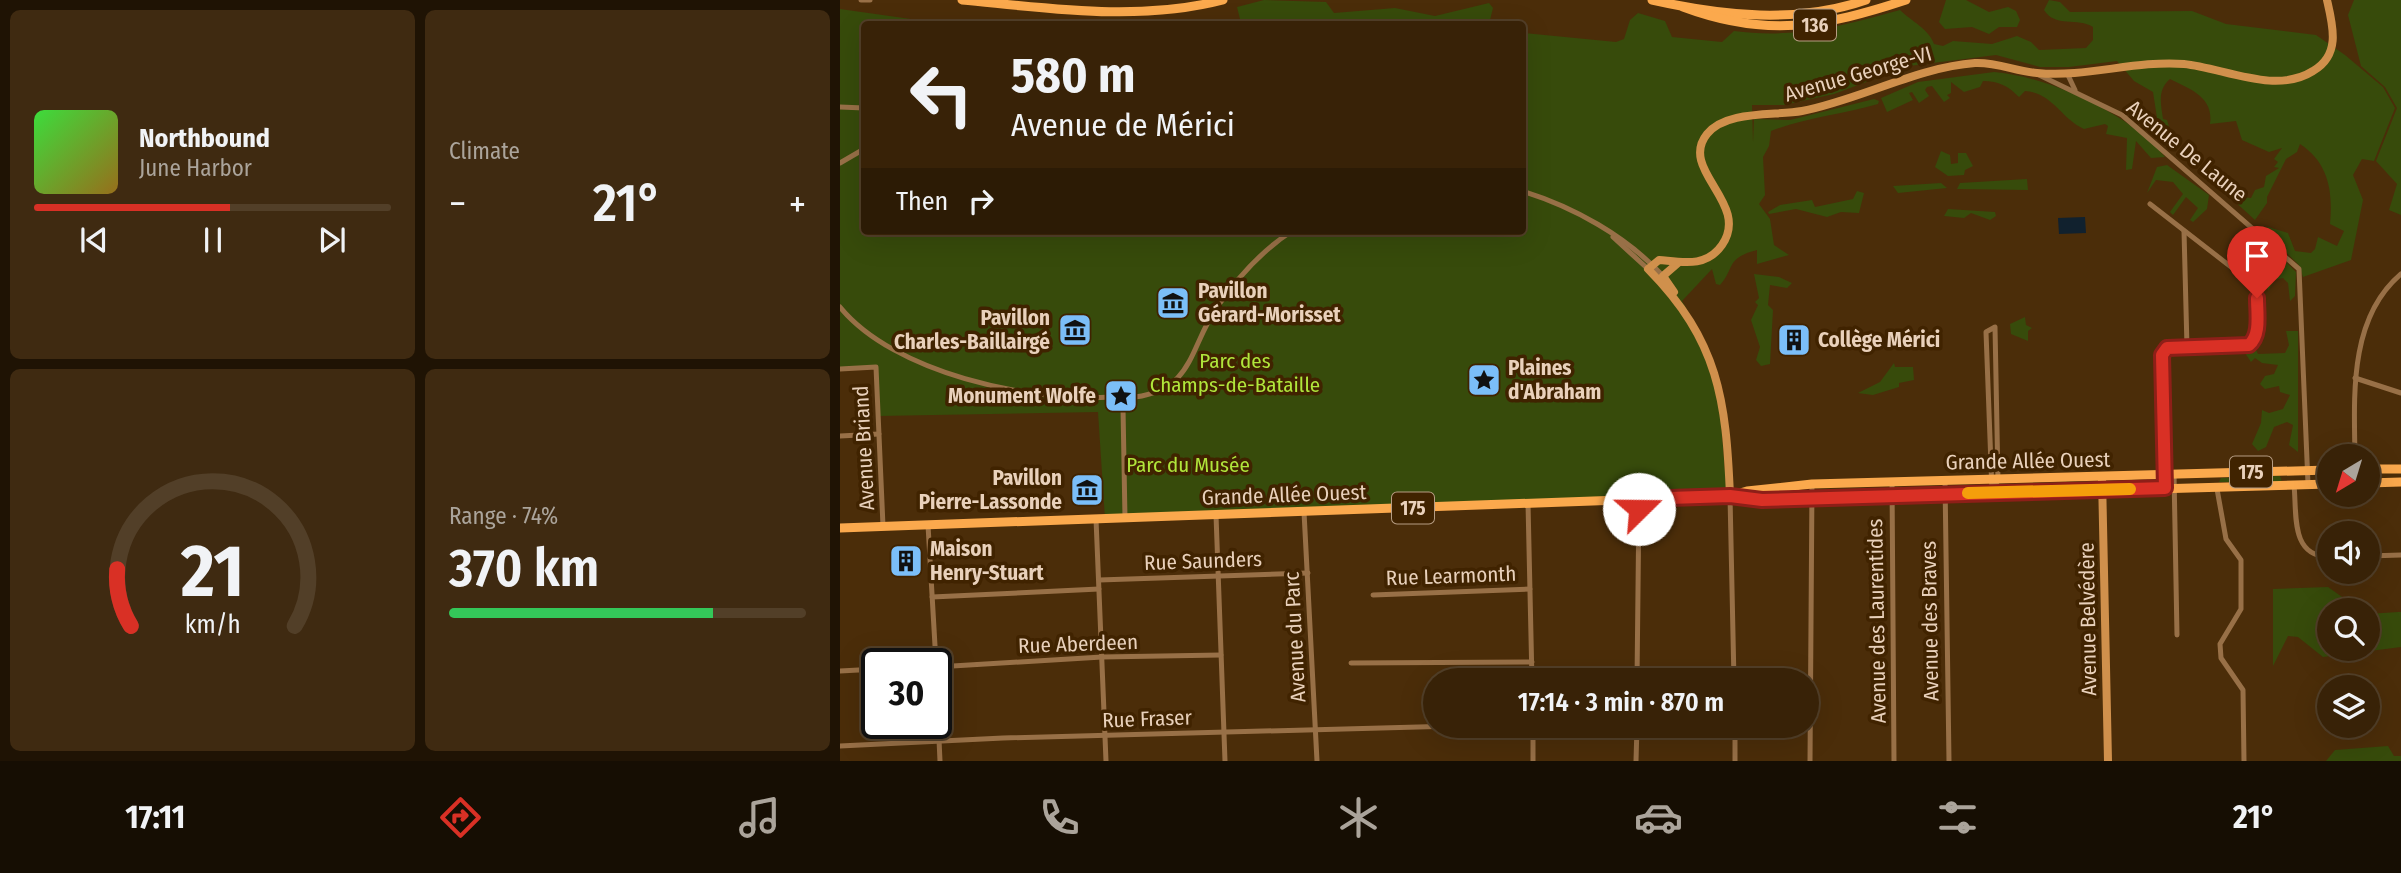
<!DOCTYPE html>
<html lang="en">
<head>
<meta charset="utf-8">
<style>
	body { margin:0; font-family:"Fira Sans Condensed",sans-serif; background:#3f2a11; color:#f1f3f6; height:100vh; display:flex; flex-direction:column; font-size:26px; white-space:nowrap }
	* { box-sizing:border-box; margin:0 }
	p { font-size:23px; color:#aba49b }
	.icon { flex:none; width:38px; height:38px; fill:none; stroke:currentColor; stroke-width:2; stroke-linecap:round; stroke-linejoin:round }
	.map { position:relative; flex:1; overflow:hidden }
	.side { display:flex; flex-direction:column; gap:10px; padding:10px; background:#1f1304; width:840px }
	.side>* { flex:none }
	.banner { position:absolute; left:21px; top:21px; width:665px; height:214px; border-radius:7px; box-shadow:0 7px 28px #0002,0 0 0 2px #523f28; background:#382207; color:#f1f3f6; overflow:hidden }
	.needle { width:46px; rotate:218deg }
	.controls { position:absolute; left:1477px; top:444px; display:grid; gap:14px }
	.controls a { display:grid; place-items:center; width:63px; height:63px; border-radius:50%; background:#382207; box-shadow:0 7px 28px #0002,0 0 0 2px #523f28; font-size:35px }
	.speed { position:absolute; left:21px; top:648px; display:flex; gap:14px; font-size:35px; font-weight:700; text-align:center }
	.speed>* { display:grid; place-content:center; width:91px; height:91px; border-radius:50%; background:#382207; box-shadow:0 7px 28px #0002,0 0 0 2px #523f28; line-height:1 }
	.speed .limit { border:4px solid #111; border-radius:10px; background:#fff; color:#111 }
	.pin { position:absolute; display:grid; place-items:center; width:60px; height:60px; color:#fff; margin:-72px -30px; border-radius:50% 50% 50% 0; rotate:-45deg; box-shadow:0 0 7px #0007 }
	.pin .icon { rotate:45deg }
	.me { position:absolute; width:77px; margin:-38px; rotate:68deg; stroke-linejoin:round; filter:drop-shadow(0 0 5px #0008) }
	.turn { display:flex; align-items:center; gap:24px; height:147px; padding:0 35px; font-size:32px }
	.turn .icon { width:91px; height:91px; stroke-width:2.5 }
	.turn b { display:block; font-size:49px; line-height:60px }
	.then { display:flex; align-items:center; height:66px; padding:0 35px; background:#0003; gap:14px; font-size:26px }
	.big { font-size:52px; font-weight:600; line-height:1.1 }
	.side .card { flex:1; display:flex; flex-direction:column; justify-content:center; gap:10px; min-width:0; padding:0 24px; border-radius:10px; background:#3f2a11 }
	.side .dial { align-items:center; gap:0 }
	.dial svg { height:182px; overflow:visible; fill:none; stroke:#523f28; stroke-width:7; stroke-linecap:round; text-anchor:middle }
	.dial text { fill:#f1f3f6; stroke:none }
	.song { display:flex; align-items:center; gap:21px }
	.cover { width:84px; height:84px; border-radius:10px; background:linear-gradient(135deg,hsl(120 70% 55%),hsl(40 70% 35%)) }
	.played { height:7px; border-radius:4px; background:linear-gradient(90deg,#d93025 55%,#523f28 55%) }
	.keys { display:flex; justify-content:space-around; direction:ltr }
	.heat { display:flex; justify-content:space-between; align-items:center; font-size:38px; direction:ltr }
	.charge { height:10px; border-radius:5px; background:linear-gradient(90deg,#34c759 74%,#523f28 0) }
	.side .tiles { flex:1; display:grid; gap:10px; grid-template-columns:repeat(2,1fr) }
	.trip { position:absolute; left:583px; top:668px; width:396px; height:70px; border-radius:35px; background:#382207; box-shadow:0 7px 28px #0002,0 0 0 2px #523f28; font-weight:600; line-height:70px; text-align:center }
	.tab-bar { display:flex; height:112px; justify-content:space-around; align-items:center; background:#160e03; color:#aba49b }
	.tab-bar .icon { width:49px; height:49px }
	.tab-bar .selected { color:#d93025 }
	.tab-bar b { font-size:32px; color:#f1f3f6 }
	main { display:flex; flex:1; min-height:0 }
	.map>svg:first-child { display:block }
	.green { fill:#374b0b }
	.water { fill:#11212e }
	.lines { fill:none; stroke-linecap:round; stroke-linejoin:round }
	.street { stroke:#987047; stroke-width:5 }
	.secondary { stroke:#d0904c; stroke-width:8 }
	.primary { stroke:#fba94d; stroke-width:9 }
	.route-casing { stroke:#8d1f18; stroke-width:18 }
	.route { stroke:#d93025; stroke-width:12 }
	.slow { stroke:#f59e0b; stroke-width:12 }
	.labels { text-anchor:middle; stroke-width:7; stroke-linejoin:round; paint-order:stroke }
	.shield { fill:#402300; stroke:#b69d83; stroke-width:2 }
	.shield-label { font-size:19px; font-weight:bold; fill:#e9d1bb }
	.street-label { font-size:21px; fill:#e9d1bb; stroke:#402300 }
	.poi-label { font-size:21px; font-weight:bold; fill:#e9d1bb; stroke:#402300; text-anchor:start }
	.park-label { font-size:21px; fill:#b0e63b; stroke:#402300 }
</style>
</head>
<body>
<main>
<section class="side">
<div class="tiles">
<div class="card">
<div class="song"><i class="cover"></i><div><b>Northbound</b><p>June Harbor</p></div></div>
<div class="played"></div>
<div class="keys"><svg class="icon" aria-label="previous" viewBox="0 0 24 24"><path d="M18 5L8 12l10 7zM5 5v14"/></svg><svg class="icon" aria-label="pause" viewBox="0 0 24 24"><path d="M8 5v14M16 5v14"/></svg><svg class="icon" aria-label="next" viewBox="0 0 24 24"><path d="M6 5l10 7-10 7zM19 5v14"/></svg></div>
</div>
<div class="card"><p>Climate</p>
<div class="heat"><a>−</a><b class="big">21°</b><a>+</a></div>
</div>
<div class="card dial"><svg viewBox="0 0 100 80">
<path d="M14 69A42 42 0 1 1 86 69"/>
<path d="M14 69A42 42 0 0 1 8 44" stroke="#d93025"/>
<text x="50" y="56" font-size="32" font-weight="700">21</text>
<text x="50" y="72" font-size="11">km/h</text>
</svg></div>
<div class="card"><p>Range · 74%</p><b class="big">370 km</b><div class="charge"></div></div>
</div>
</section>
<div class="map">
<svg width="1561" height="761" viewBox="0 0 1561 761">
	<rect width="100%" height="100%" fill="#4b2d09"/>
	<g class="green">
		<polygon points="424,0 486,2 494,13 555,8 595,16 649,3 653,8 649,24 385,24 400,19 397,7"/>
		<polygon points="1106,0 1126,0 1149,12 1168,7 1176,11 1180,20 1177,27 1159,27 1149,34 1132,27 1105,29 1099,22"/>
		<path d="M1209,0L1220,2L1230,12L1352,11L1386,24L1476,35L1505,55L1543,87L1555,108L1534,161L1522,159L1513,175L1523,200L1511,260L1463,277L1459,265L1424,231L1428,227L1448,233L1455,251L1471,253L1475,249L1478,237L1497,246L1504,231L1490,224C1493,192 1489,163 1460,144L1457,152L1446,159L1427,197V203L1415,220L1381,189L1386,184L1395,188L1402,197L1411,198L1415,190L1424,187L1426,176L1439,168L1434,167L1438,162L1434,159L1442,148L1429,152L1402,140L1396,121L1370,124C1374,97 1350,89 1330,79C1317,90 1321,104 1323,119L1327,120L1331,133L1330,142L1326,143L1299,122L1317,118L1313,92L1294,81L1277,61L1229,67H1200L1156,55L1069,66L994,94L944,105H912L913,142L914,119L950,120L1034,99L1039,101L1038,104C1003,114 965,118 931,131L929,146L923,157L925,195L919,204L930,219L934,245L949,255L917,264V250C885,258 895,269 880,285L876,284L872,269L842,301L863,337L877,371L887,498L265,519L258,412L38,416L36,368L0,369V9L106,24H24V231H682L683,33L776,42L784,39L790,20L798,13L825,21L832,37L882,42L894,31C953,39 1003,26 1060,10C1071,21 1089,29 1094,44L1103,46L1113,41L1152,44L1177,36L1191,42L1199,50L1246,48L1253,40V27C1238,17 1215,28 1204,10Z"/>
		<polygon points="1514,0 1561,0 1561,215 1549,210 1557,184 1536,161 1557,108 1545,87 1521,66 1508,15"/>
		<path d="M1154,72C1207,76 1291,114 1325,157L1311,158L1296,141L1292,169L1286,170L1287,138L1266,134L1268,126L1265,124L1244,129C1221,119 1213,93 1185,91L1179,97C1168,86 1159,81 1143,81L1140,87L1124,92L1111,82V93L1107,95L1110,98L1104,102L1092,86L1087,87L1085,90L1089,96L1079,103L1072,92L1069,93L1073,100L1047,112L1041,98L1078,82Z"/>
		<polygon points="1101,151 1110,155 1111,164 1118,163 1118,153 1126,153 1133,166 1125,170 1124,175 1108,176 1095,167"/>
		<polygon points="1327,165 1369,195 1367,209 1353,222 1350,220 1358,208 1346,197 1333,215 1330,212 1343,194 1333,182 1316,180 1307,193 1317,167"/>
		<polygon points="1187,179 1188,190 1117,189 1120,183"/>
		<polygon points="1101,183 1107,188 1058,193 1053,186"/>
		<polygon points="1017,191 1024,193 1019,213 1001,212 987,217 956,209 929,214 928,212 940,205 972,200 975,207 1013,199"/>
		<polygon points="1108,209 1155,212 1156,216 1150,220 1131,213 1124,218 1104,216"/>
		<polygon points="1422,246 1430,246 1456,272 1455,296 1450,301 1448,283 1443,278 1434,280 1428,291 1427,282 1441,266 1422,253"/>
		<polygon points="914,274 939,277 952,283 947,288 930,285 928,305 933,310 930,364 921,366 916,360 920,347 911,320 918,305 915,302 919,298"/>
		<polygon points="1185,317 1186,325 1192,328 1188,331 1188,341 1171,334 1170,324"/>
		<polygon points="1446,331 1458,331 1458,452 1449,445 1453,425 1447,422 1434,427 1426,447 1418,451 1412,444 1421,423 1422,410 1429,413 1443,409 1450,395 1440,392 1439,386 1425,389 1420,384 1425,376 1434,374 1438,365 1422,363 1415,358 1411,362 1405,353 1416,350 1418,354 1445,353 1449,345"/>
		<polygon points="1054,363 1055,367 1073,367 1074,380 1059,383 1059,387 1033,395 1018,393 1040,382"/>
		<polygon points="1440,476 1442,482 1379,482 1381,478"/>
		<polygon points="1253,481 1256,487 1163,490 1162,486 1165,484"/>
		<polygon points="1039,488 1042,493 978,492 980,489"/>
		<polygon points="1488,587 1522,611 1489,611 1489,649 1528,649 1528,614 1558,612 1561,612 1561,647 1483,657 1458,637 1448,636 1433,666 1433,589"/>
		<polygon points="1548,746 1554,756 1561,756 1561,761 1486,761 1495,750"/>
	</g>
	<polygon class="water" points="1245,217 1246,233 1219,234 1218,218"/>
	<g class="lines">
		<g class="street">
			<polyline points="21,0 30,0"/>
			<polyline points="1227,73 1235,90"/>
			<polyline points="1199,75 1282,115 1459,269 1468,484"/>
			<polyline points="0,107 24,108"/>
			<polyline points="0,163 24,149"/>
			<path d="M682,191C734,207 786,236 823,276"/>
			<path d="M1310,204L1404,277C1407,280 1414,285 1416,290C1422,303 1420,336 1409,345L1327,348L1322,355L1324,488"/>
			<polyline points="1344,231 1347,347"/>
			<polyline points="773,237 808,269"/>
			<path d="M0,307C54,373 189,402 270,397"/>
			<polygon points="1155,327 1158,480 1152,492 1146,332"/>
			<polyline points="0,369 36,367 43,526"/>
			<polyline points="1515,378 1561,393"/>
			<circle cx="282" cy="395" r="12"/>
			<path d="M295,397C354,389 349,348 377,307C398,277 421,251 452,231"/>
			<polyline points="283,408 285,518"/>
			<polyline points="0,436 39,434"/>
			<path d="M1515,457C1514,395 1509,318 1561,274"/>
			<polyline points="1334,474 1337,635"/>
			<polyline points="1052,481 1054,761"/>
			<polyline points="1105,481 1109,761"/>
			<path d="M1454,485C1457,514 1450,556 1489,557"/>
			<polyline points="1377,489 1386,539 1401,560 1401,609 1380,644 1381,658 1403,690 1404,761"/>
			<polyline points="890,496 894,681"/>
			<polyline points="688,503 692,681"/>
			<polyline points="464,512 477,761"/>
			<polyline points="376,515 385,761"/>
			<polyline points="256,519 266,761"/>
			<polyline points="88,525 96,663"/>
			<polyline points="1528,556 1561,555"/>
			<polyline points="259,580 468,573"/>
			<polyline points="533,595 690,589"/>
			<polyline points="92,597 259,589"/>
			<polyline points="511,663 692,662"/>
			<polyline points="96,667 262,657 381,655"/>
			<polyline points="0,671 37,669"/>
			<polyline points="96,675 100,761"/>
			<polyline points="797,681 799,499"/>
			<polyline points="693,726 693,761"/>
			<polyline points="0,746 163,738 615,726"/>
			<polyline points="796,761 797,726"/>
			<polyline points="895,761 895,726"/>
			<polyline points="970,761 972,484"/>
		</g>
		<g class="secondary">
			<polyline points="834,292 823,276 838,263"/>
			<polyline points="1262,477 1268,761"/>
			<path d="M890,496C886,400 879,341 808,269L819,260C842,262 866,268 882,245C911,203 838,170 867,134C886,110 934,116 962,111C1019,100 1078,67 1135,63C1157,62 1175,71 1197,73C1246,78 1295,60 1344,64C1384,68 1435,95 1473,71C1501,55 1493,26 1487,0"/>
		</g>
		<g class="primary">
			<path d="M122,0C207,8 299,22 383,0"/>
			<path d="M812,0C884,16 956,24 1026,0"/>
			<path d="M843,7C926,38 984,27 1066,0"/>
			<polyline points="1528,469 1561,469"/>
			<polyline points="1528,483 1561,482"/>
			<polyline points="891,496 922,500 1489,484"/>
			<polyline points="0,528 890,496 907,491 972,484 1489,470"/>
		</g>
	</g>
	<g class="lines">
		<defs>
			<path id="route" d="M799,509V499L890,496L922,500L1325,488L1322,355L1327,348L1409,345C1421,335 1417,314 1417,298"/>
		</defs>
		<use href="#route" class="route-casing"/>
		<use href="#route" class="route"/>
		<polyline class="slow" points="1128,493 1290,489"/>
	</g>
	<defs>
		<symbol id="museum-square" viewBox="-11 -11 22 22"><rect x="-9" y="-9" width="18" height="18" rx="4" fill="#7bbef8" stroke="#402300"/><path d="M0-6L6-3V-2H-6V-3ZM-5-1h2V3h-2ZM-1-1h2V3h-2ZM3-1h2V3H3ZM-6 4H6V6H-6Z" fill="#111"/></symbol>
		<symbol id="building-square" viewBox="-11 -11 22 22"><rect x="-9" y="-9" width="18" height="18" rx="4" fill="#7bbef8" stroke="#402300"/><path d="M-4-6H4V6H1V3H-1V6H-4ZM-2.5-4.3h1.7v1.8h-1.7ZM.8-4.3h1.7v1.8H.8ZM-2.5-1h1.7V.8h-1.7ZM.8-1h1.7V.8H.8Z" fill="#111"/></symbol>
		<symbol id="sight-square" viewBox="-11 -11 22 22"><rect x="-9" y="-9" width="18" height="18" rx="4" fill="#7bbef8" stroke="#402300"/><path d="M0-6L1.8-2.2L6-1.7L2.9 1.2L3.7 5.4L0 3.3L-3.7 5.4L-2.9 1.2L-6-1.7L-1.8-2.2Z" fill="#111"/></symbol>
	</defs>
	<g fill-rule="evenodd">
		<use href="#museum-square" x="314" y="284" width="38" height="38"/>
		<use href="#museum-square" x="216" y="311" width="38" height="38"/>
		<use href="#building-square" x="935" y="321" width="38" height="38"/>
		<use href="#sight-square" x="625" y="361" width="38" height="38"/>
		<use href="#sight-square" x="262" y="377" width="38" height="38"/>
		<use href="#museum-square" x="228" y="471" width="38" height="38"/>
		<use href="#building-square" x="47" y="542" width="38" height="38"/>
	</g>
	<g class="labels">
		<g class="shield">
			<rect x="954" y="9.5" width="42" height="31" rx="5"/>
			<rect x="1390" y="456.5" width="42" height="31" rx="5"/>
			<rect x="552" y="492.5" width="42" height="31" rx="5"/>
		</g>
		<g class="shield-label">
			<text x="975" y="32">136</text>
			<text x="1411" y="479">175</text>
			<text x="573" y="515">175</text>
		</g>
		<g class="street-label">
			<text transform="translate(1018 74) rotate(-16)" y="7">Avenue George-VI</text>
			<text transform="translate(1347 151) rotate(39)" y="7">Avenue De Laune</text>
			<text transform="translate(24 448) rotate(-93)" y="7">Avenue Briand</text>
			<text transform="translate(1188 461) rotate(-1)" y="7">Grande Allée Ouest</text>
			<text transform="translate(444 495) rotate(-2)" y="7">Grande Allée Ouest</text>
			<text transform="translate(363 561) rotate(-2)" y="7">Rue Saunders</text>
			<text transform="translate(611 576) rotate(-2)" y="7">Rue Learmonth</text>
			<text transform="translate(1248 619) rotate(-91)" y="7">Avenue Belvédère</text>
			<text transform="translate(1037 621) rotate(-91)" y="7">Avenue des Laurentides</text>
			<text transform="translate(1090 621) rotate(-91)" y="7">Avenue des Braves</text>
			<text transform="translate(455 637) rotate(-93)" y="7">Avenue du Parc</text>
			<text transform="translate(238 644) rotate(-2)" y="7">Rue Aberdeen</text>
			<text transform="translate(307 719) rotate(-2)" y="7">Rue Fraser</text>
		</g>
		<g class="poi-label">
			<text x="358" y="298">Pavillon<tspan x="358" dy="24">Gérard-Morisset</tspan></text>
			<text x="210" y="325" text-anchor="end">Pavillon<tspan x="210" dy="24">Charles-Baillairgé</tspan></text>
			<text x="978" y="347">Collège Mérici</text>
			<text x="668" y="375">Plaines<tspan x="668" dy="24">d'Abraham</tspan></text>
			<text x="256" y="403" text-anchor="end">Monument Wolfe</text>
			<text x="222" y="485" text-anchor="end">Pavillon<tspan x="222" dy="24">Pierre-Lassonde</tspan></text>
			<text x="90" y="556">Maison<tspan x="90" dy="24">Henry-Stuart</tspan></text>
		</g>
		<g class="park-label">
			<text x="395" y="368">Parc des<tspan x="395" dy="24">Champs-de-Bataille</tspan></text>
			<text x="348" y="472">Parc du Musée</text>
		</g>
	</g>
</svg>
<div class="controls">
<a><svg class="needle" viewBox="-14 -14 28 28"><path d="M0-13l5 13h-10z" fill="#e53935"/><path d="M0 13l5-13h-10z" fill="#aba49b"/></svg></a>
<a><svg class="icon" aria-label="sound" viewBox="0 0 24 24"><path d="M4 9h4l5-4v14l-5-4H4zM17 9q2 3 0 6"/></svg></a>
<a><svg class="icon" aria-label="search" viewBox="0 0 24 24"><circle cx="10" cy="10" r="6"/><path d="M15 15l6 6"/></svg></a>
<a><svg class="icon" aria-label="layers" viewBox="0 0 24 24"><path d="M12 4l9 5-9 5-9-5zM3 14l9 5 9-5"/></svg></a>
</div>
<div class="speed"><div class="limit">30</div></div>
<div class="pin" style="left:1417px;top:298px;background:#d93025"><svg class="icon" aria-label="arrive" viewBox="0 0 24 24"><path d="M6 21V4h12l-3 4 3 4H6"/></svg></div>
<svg class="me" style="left:799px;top:509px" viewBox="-20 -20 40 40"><circle r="19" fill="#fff"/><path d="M0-13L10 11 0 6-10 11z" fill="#d93025"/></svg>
<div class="trip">17:14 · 3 min · 870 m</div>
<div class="banner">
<div class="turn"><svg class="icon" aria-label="left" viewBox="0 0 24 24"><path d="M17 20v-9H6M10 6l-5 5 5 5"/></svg><div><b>580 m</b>Avenue de Mérici</div></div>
<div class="then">Then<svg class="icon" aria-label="right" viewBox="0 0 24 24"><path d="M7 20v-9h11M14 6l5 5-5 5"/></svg></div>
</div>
</div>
</main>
<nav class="tab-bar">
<b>17:11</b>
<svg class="icon selected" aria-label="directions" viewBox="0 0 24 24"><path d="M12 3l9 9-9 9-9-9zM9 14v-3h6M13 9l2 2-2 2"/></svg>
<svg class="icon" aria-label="music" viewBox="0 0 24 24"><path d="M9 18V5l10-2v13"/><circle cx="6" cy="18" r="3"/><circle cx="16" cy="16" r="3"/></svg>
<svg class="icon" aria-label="phone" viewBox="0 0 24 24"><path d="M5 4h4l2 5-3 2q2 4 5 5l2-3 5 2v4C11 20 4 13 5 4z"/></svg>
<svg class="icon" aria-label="climate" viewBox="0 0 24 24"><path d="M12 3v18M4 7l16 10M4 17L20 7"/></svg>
<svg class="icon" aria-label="car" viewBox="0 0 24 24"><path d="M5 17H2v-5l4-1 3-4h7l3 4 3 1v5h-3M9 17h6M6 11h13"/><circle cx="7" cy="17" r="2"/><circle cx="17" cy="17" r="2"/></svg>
<svg class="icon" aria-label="filters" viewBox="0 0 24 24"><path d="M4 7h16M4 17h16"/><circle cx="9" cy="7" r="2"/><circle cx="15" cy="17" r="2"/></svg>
<b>21°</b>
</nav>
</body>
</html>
